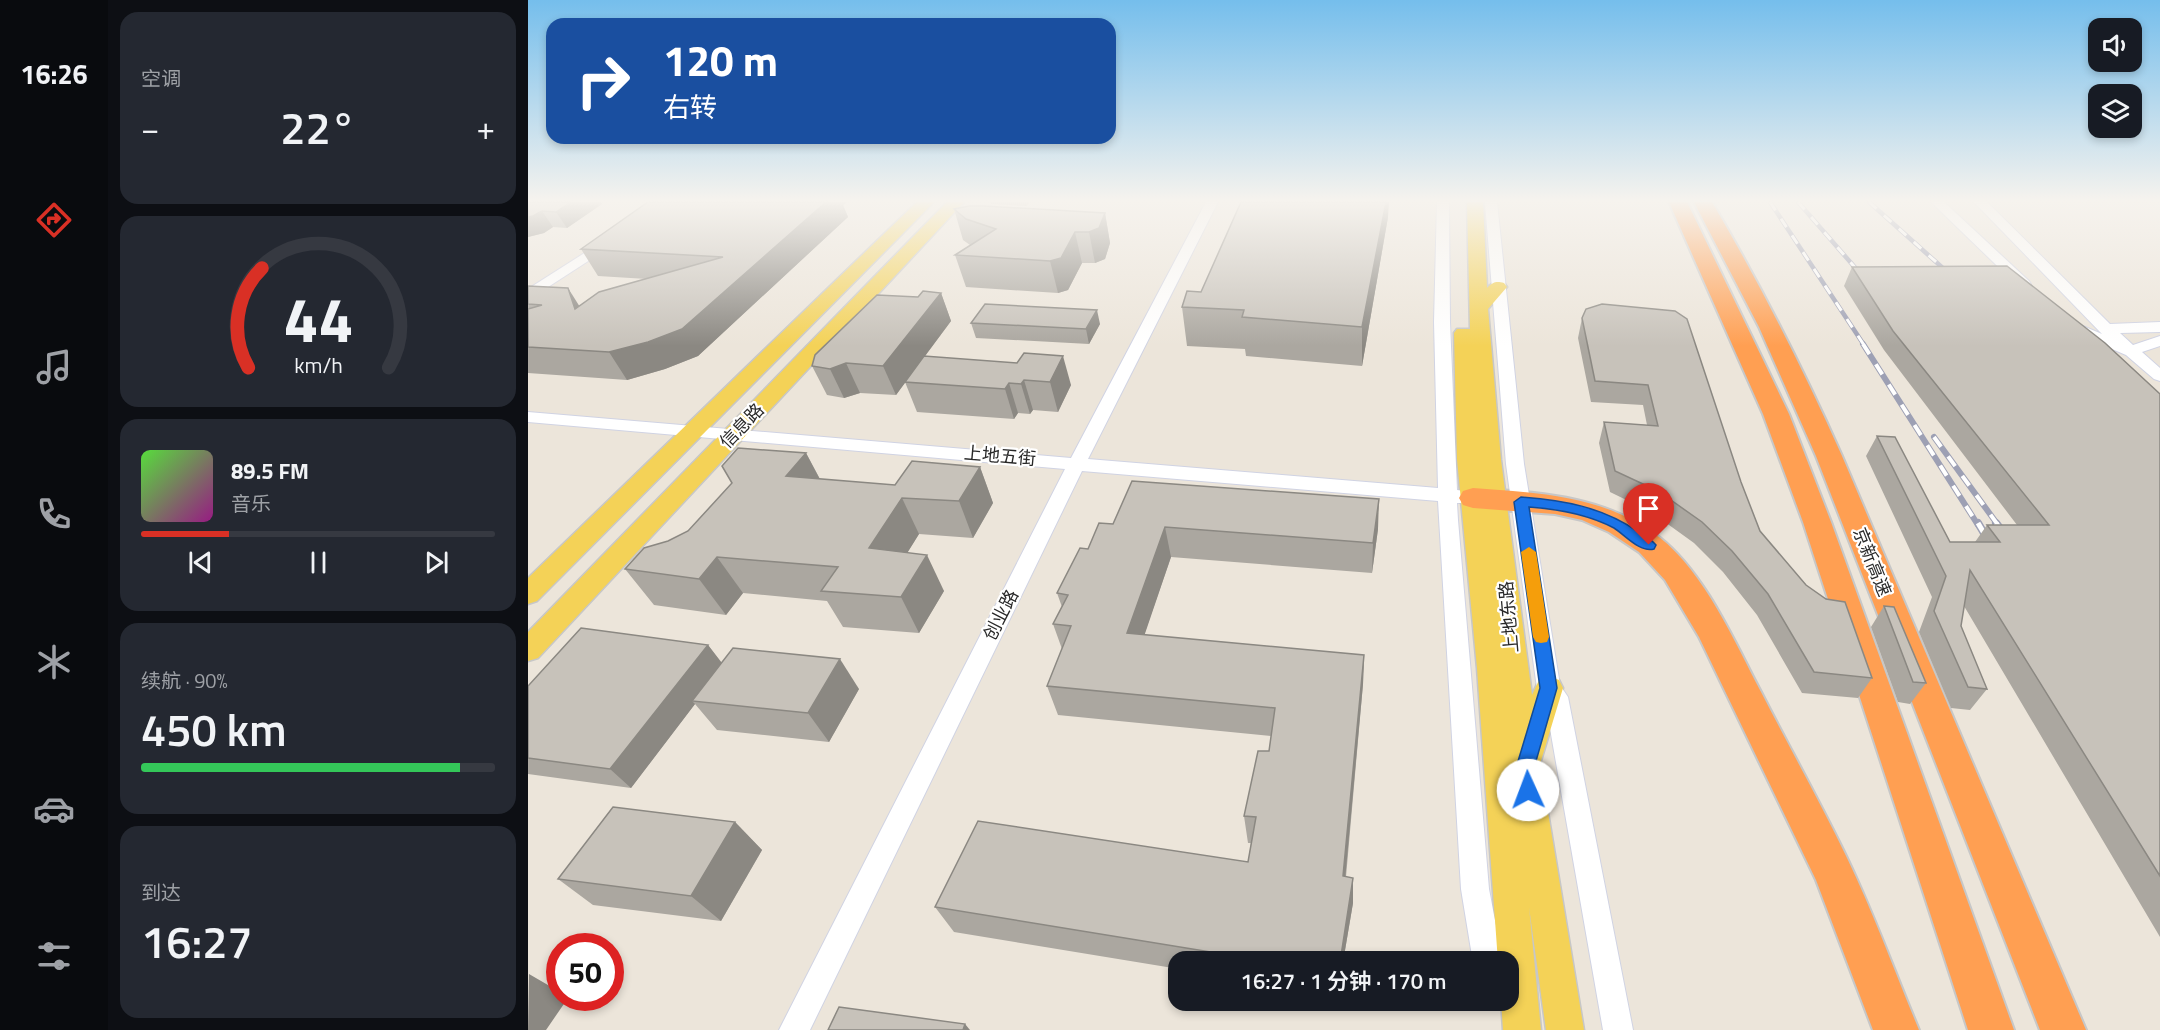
<!DOCTYPE html>
<html lang="zh">
<head>
<meta charset="utf-8">
<style>
	body { margin:0; font-family:"Titillium Web","Noto Sans SC",sans-serif; background:#242831; color:#f1f3f6; height:100vh; display:flex; flex-direction:column; font-size:22px; white-space:nowrap }
	* { box-sizing:border-box; margin:0 }
	p { font-size:20px; color:#9ea1a6 }
	.icon { flex:none; width:33px; height:33px; fill:none; stroke:currentColor; stroke-width:2; stroke-linecap:round; stroke-linejoin:round }
	.map { position:relative; flex:1; overflow:hidden }
	.panel { display:flex; flex-direction:column; gap:12px; padding:12px; background:#0d0f14; width:420px }
	.panel>* { flex:none }
	.top-card { position:absolute; left:18px; top:18px; width:570px; height:126px; border-radius:18px; box-shadow:0 3px 9px #0003; background:#1a4fa0; color:#fff; overflow:hidden }
	.buttons { position:absolute; left:1560px; top:18px; display:grid; gap:12px }
	.buttons a { display:grid; place-items:center; width:54px; height:54px; border-radius:12px; background:#171b24; box-shadow:0 3px 9px #0003; font-size:30px }
	.speed { position:absolute; left:18px; top:933px; display:flex; gap:12px; font-size:30px; font-weight:700; text-align:center }
	.speed>* { display:grid; place-content:center; width:78px; height:78px; border-radius:50%; background:#171b24; box-shadow:0 3px 9px #0003; line-height:1 }
	.speed .limit { border:9px solid #d22; background:#fff; color:#111 }
	.pin { position:absolute; display:grid; place-items:center; width:51px; height:51px; color:#fff; margin:-62px -26px; border-radius:50% 50% 50% 0; rotate:-45deg; box-shadow:0 0 6px #0007 }
	.pin .icon { rotate:45deg }
	.me { position:absolute; width:66px; margin:-33px; rotate:358deg; stroke-linejoin:round; filter:drop-shadow(0 0 4px #0008) }
	.turn { display:flex; align-items:center; gap:21px; height:126px; padding:0 18px; font-size:27px }
	.turn .icon { width:78px; height:78px; stroke-width:2.5 }
	.turn b { display:block; font-size:42px; line-height:51px }
	.big { font-size:45px; font-weight:600; line-height:1.1 }
	.panel .card { flex:1; display:flex; flex-direction:column; justify-content:center; gap:9px; min-width:0; padding:0 21px; border-radius:18px; background:#242831 }
	.panel .dial { align-items:center; gap:0 }
	.dial svg { height:156px; overflow:visible; fill:none; stroke:#363941; stroke-width:7; stroke-linecap:round; text-anchor:middle }
	.dial text { fill:#f1f3f6; stroke:none }
	.song { display:flex; align-items:center; gap:18px }
	.cover { width:72px; height:72px; border-radius:9px; background:linear-gradient(135deg,hsl(110 70% 55%),hsl(310 70% 35%)) }
	.played { height:6px; border-radius:3px; background:linear-gradient(90deg,#d93025 25%,#363941 25%) }
	.keys { display:flex; justify-content:space-around; direction:ltr }
	.heat { display:flex; justify-content:space-between; align-items:center; font-size:33px; direction:ltr }
	.charge { height:9px; border-radius:4px; background:linear-gradient(90deg,#34c759 90%,#363941 0) }
	.trip { position:absolute; left:640px; top:951px; width:351px; height:60px; border-radius:18px; background:#171b24; box-shadow:0 3px 9px #0003; font-weight:600; line-height:60px; text-align:center }
	main { display:flex; flex:1; min-height:0 }
	.menu { display:flex; flex-direction:column; width:108px; justify-content:space-around; align-items:center; background:#090b0e; color:#9ea1a6 }
	.menu .icon { width:42px; height:42px }
	.menu .selected { color:#d93025 }
	.menu b { font-size:27px; color:#f1f3f6 }
	.map>svg:first-child { display:block }
	.lines { fill:none; stroke-linecap:round; stroke-linejoin:round }
	.minor-casing { stroke:#d0d3e3; stroke-width:2 }
	.major-casing { stroke:#c7c7c7; stroke-width:3 }
	.highway-casing { stroke:#c7c7c7; stroke-width:4 }
	.minor { fill:#fff; fill-rule:evenodd }
	.major { fill:#f4d257; fill-rule:evenodd }
	.highway { fill:#ff9f52; fill-rule:evenodd }
	.rail-far2-casing { stroke:#9da0b4; stroke-width:4.5 }
	.rail-far1-casing { stroke:#9da0b4; stroke-width:6 }
	.rail-casing { stroke:#9da0b4; stroke-width:8 }
	.rail-far2 { stroke:#fff; stroke-width:3; stroke-dasharray:10; stroke-linecap:butt }
	.rail-far1 { stroke:#fff; stroke-width:4; stroke-dasharray:12; stroke-linecap:butt }
	.rail { stroke:#fff; stroke-width:5; stroke-dasharray:15; stroke-linecap:butt }
	.wall { fill:#aba7a0 }
	.shaded-wall { fill:#8b8882 }
	.building { fill:#c7c2ba; stroke:#8b8882; stroke-width:1.5 }
	.route { fill:#1a73e8; stroke:#114b97; stroke-width:1.5 }
	.slow { fill:#f59e0b }
	.labels { text-anchor:middle; stroke-width:4.5; stroke-linejoin:round; paint-order:stroke }
	.street-label { font-size:18px; fill:#292929; stroke:#fff }
</style>
</head>
<body>
<main>
<nav class="menu">
<b>16:26</b>
<svg class="icon selected" aria-label="directions" viewBox="0 0 24 24"><path d="M12 3l9 9-9 9-9-9zM9 14v-3h6M13 9l2 2-2 2"/></svg>
<svg class="icon" aria-label="music" viewBox="0 0 24 24"><path d="M9 18V5l10-2v13"/><circle cx="6" cy="18" r="3"/><circle cx="16" cy="16" r="3"/></svg>
<svg class="icon" aria-label="phone" viewBox="0 0 24 24"><path d="M5 4h4l2 5-3 2q2 4 5 5l2-3 5 2v4C11 20 4 13 5 4z"/></svg>
<svg class="icon" aria-label="climate" viewBox="0 0 24 24"><path d="M12 3v18M4 7l16 10M4 17L20 7"/></svg>
<svg class="icon" aria-label="car" viewBox="0 0 24 24"><path d="M5 17H2v-5l4-1 3-4h7l3 4 3 1v5h-3M9 17h6M6 11h13"/><circle cx="7" cy="17" r="2"/><circle cx="17" cy="17" r="2"/></svg>
<svg class="icon" aria-label="filters" viewBox="0 0 24 24"><path d="M4 7h16M4 17h16"/><circle cx="9" cy="7" r="2"/><circle cx="15" cy="17" r="2"/></svg>
</nav>
<section class="panel">
<div class="card"><p>空调</p>
<div class="heat"><a>−</a><b class="big">22°</b><a>+</a></div>
</div>
<div class="card dial"><svg viewBox="0 0 100 80">
<path d="M14 69A42 42 0 1 1 86 69"/>
<path d="M14 69A42 42 0 0 1 21 18" stroke="#d93025"/>
<text x="50" y="56" font-size="32" font-weight="700">44</text>
<text x="50" y="72" font-size="11">km/h</text>
</svg></div>
<div class="card">
<div class="song"><i class="cover"></i><div><b>89.5 FM</b><p>音乐</p></div></div>
<div class="played"></div>
<div class="keys"><svg class="icon" aria-label="previous" viewBox="0 0 24 24"><path d="M18 5L8 12l10 7zM5 5v14"/></svg><svg class="icon" aria-label="pause" viewBox="0 0 24 24"><path d="M8 5v14M16 5v14"/></svg><svg class="icon" aria-label="next" viewBox="0 0 24 24"><path d="M6 5l10 7-10 7zM19 5v14"/></svg></div>
</div>
<div class="card"><p>续航 · 90%</p><b class="big">450 km</b><div class="charge"></div></div>
<div class="card"><p>到达</p><b class="big">16:27</b></div>
</section>
<div class="map">
<svg width="1632" height="1030" viewBox="0 0 1632 1030">
	<rect width="100%" height="100%" fill="#ece5da"/>
	<g class="lines">
		<defs>
			<g id="minor">
				<polygon points="678,202 690,202 560,459 910,488 906,322 909,202 921,202 922,322 929,490 952,493 955,498 952,503 929,503 930,520 961,889 975,962 945,962 933,889 910,501 554,471 282,1030 251,1030 537,469 0,422 0,412 543,458"/>
				<polygon points="957,202 969,202 996,464 1032,685 1040,697 1105,1030 1075,1030 1017,700 1009,688 978,464"/>
				<polygon points="1403,202 1416,202 1501,281 1503,284 1501,287 1491,287"/>
				<polygon points="1446,202 1459,202 1582,324 1632,322 1632,332 1592,333 1605,345 1632,336 1632,346 1614,352 1632,368 1632,381 1626,379 1598,355 1540,330 1537,327 1540,324 1550,324 1574,334"/>
				<polygon points="80,238 87,242 85,245 0,300 0,289"/>
			</g>
			<g id="major">
				<polygon points="389,202 406,202 9,601 0,604 0,578"/>
				<polygon points="419,202 436,202 10,658 0,661 0,632"/>
				<path d="M939,202H955L959,288C965,282 968,281 976,283L979,287L960,309L973,460L1004,695L1011,680L1021,676L1031,680L1035,688L1012,764L1056,1030H1018L1001,907L1013,1030H975L973,1000H981V962H970L949,668L929,459L926,333L929,329H942Z"/>
			</g>
			<g id="highway">
				<polygon points="1141,202 1159,202 1261,414 1303,522 1486,1030 1440,1030 1275,522 1235,414"/>
				<path d="M1166,202H1184C1232,284 1275,369 1314,456L1558,1030H1512L1288,456L1231,327Z"/>
				<path d="M945,488C1011,493 1076,495 1131,537C1177,573 1206,641 1233,692C1261,747 1292,802 1319,858C1346,914 1367,973 1391,1030H1345L1288,880L1171,637L1137,580L1111,552L1081,532L1054,520L1027,514L945,508L935,505L931,498L935,491Z"/>
			</g>
		</defs>
		<use href="#minor" class="minor-casing"/>
		<use href="#major" class="major-casing"/>
		<use href="#highway" class="highway-casing"/>
		<use href="#minor" class="minor"/>
		<use href="#major" class="major"/>
		<use href="#highway" class="highway"/>
		<defs>
			<g id="rail-far2">
				<polyline points="1242,202 1336,345"/>
				<polyline points="1270,202 1337,279"/>
				<polyline points="1341,202 1426,278"/>
			</g>
			<g id="rail-far1">
				<polyline points="1335,344 1450,525"/>
				<polyline points="1406,437 1470,525"/>
			</g>
			<g id="rail">
				<polyline points="1450,523 1463,545"/>
				<polyline points="1468,523 1480,539"/>
			</g>
		</defs>
		<use href="#rail-far2" class="rail-far2-casing"/>
		<use href="#rail-far1" class="rail-far1-casing"/>
		<use href="#rail" class="rail-casing"/>
		<use href="#rail-far2" class="rail-far2"/>
		<use href="#rail-far1" class="rail-far1"/>
		<use href="#rail" class="rail"/>
	</g>
	<g class="wall">
		<polygon points="0,202 74,204 39,228 25,227 16,233 0,237"/>
		<polygon points="120,202 319,202 315,205 320,217 170,356 137,369 99,380 0,373 0,286 51,306 119,279 70,276 53,249"/>
		<polygon points="462,202 502,202 499,206 463,204"/>
		<polygon points="426,209 577,213 582,243 577,259 567,263 554,263 540,290 530,293 438,287 427,255 442,245 435,240"/>
		<polygon points="860,217 834,366 718,356 717,349 659,346 654,307 673,292"/>
		<polygon points="1324,267 1632,394 1632,937 1436,606 1433,626 1459,689 1442,710 1423,708 1391,632 1404,597 1338,456 1349,436 1422,542 1447,542 1459,525 1489,525 1356,350 1316,286"/>
		<polygon points="413,293 423,321 397,356 543,385 530,412 505,410 502,414 490,413 486,419 389,412 377,382 386,370 368,395 332,393 316,398 299,395 284,366 390,297"/>
		<polygon points="1058,309 1213,482 1232,531 1344,678 1330,698 1274,693 1229,615 1195,572 1166,543 1123,512 1082,492 1071,443 1076,422 1119,425 1115,405 1063,402 1050,338 1054,318"/>
		<polygon points="443,323 572,324 561,344 448,338"/>
		<polygon points="278,453 292,479 367,485 452,467 465,503 445,538 391,534 379,553 416,591 391,633 315,627 299,601 215,593 198,615 126,605 97,569 140,541 160,531"/>
		<polygon points="585,524 850,529 844,573 643,557 616,635 836,655 835,684 818,877 825,903 815,962 651,962 651,969 426,932 407,907 720,862 723,843 720,843 716,816 741,751 743,736 530,715 519,686 534,649 525,624 534,607 529,593 560,549"/>
		<polygon points="1356,606 1398,683 1382,704 1370,702 1343,627"/>
		<polygon points="180,645 194,663 331,689 301,742 189,730 167,704 103,788 0,774 0,686"/>
		<polygon points="207,822 234,850 193,921 65,905 30,879"/>
	</g>
	<g class="shaded-wall">
		<polygon points="43,202 73,202 74,204 39,228 28,212"/>
		<polygon points="296,202 319,202 315,205 320,217 170,356 137,369 99,380 81,352"/>
		<polygon points="858,202 861,202 860,217 834,366 834,327"/>
		<polygon points="14,211 25,227 16,233 0,237 0,217"/>
		<polygon points="577,213 582,243 577,259 567,263 561,232"/>
		<polygon points="547,232 554,263 540,290 530,293 522,261"/>
		<polygon points="40,288 57,315 47,309"/>
		<polygon points="413,293 423,321 368,395 355,366"/>
		<polygon points="569,310 572,324 561,344 558,329"/>
		<polygon points="535,356 543,385 530,412 522,382"/>
		<polygon points="318,363 332,393 316,398 302,369"/>
		<polygon points="496,380 505,410 502,414 493,384"/>
		<polygon points="481,383 490,413 486,419 477,389"/>
		<polygon points="278,453 297,489 258,476"/>
		<polygon points="452,467 465,503 445,538 431,501"/>
		<polygon points="374,498 391,534 360,584 341,548"/>
		<polygon points="851,499 850,529 844,573 845,543"/>
		<polygon points="637,527 643,557 607,663 599,633"/>
		<polygon points="399,555 416,591 391,633 373,597"/>
		<polygon points="189,557 215,593 198,615 171,579"/>
		<polygon points="180,645 196,666 164,701 167,704 103,788 82,769"/>
		<polygon points="836,655 835,684 815,902 815,876"/>
		<polygon points="312,659 331,689 301,742 280,713"/>
		<polygon points="207,822 234,850 193,921 163,896"/>
		<polygon points="825,878 825,903 815,962 812,962"/>
		<polygon points="1,974 32,992 32,998 40,998 18,1030 0,1030"/>
		<polygon points="437,1024 442,1030 435,1030"/>
	</g>
	<g class="building">
		<polygon points="0,202 43,202 28,212 14,211 5,216 0,217"/>
		<polygon points="120,202 298,202 154,329 120,342 81,352 0,347 0,309 14,305 0,304 0,286 40,288 47,309 71,292 195,257 53,249"/>
		<polygon points="713,202 858,202 834,327 714,317 716,310 654,307 659,291 673,292"/>
		<polygon points="441,206 456,206 577,213 571,228 561,232 547,232 533,258 522,261 427,255 468,229 438,219 426,209"/>
		<polygon points="1479,266 1577,343 1632,394 1632,876 1442,570 1433,626 1459,689 1440,687 1406,611 1418,576 1349,436 1367,437 1422,542 1472,542 1459,525 1521,525 1365,331 1324,267"/>
		<polygon points="395,291 413,293 355,366 318,363 302,369 284,366 287,355 349,295 390,297"/>
		<polygon points="457,304 569,310 558,329 443,323"/>
		<polygon points="1074,304 1147,311 1159,319 1213,482 1232,531 1278,585 1298,599 1317,602 1344,678 1286,672 1240,594 1204,551 1174,522 1130,491 1087,471 1076,422 1130,426 1120,385 1067,381 1054,318 1058,309"/>
		<polygon points="496,353 535,356 522,382 496,380 493,384 481,383 477,389 377,382 396,356 489,363"/>
		<polygon points="210,448 278,453 258,476 367,485 384,461 452,467 431,501 374,498 341,548 399,555 373,597 293,591 310,567 189,557 171,579 97,569 116,548 140,541 160,531 204,483 194,466"/>
		<polygon points="604,481 851,499 845,543 637,527 599,633 836,655 815,876 825,878 812,962 744,962 407,907 450,821 720,862 728,817 716,816 730,751 741,751 747,708 519,686 543,626 525,624 540,595 529,593 552,548 560,549 571,523 585,524"/>
		<polygon points="1356,606 1366,607 1398,683 1385,682"/>
		<polygon points="53,628 180,645 82,769 0,758 0,686"/>
		<polygon points="205,648 312,659 280,713 164,701"/>
		<polygon points="85,807 207,822 163,896 30,879"/>
		<polygon points="311,1007 437,1024 435,1030 300,1030"/>
	</g>
	<linearGradient id="sky" x2="0" y2="1"><stop stop-color="#75beec"/><stop offset="0.58" stop-color="#f6f3ee"/><stop offset="1" stop-color="#f6f3ee" stop-opacity="0"/></linearGradient>
	<rect width="1632" height="346" fill="url(#sky)"/>
	<path class="route" d="M993,497C1035,500 1074,507 1109,531C1116,535 1123,539 1128,545L1126,549C1112,553 1097,535 1086,528C1059,514 1031,509 1001,507L1029,688L1006,768L1009,790L1007,796L1000,798L994,796L988,768L1012,688L986,502Z"/>
	<polygon class="slow" points="1001,547 1008,552 1021,637 1019,642 1013,643 1008,642 1005,637 993,552"/>
	<g class="labels">
		<g class="street-label">
			<text transform="translate(214 426) rotate(-46)" y="6">信息路</text>
			<text transform="translate(472 456) rotate(5)" y="6">上地五街</text>
			<text transform="translate(1344 562) rotate(68)" y="6">京新高速</text>
			<text transform="translate(473 615) rotate(-63)" y="6">创业路</text>
			<text transform="translate(981 617) rotate(-95)" y="6">上地东路</text>
		</g>
	</g>
</svg>
<div class="buttons">
<a><svg class="icon" aria-label="sound" viewBox="0 0 24 24"><path d="M4 9h4l5-4v14l-5-4H4zM17 9q2 3 0 6"/></svg></a>
<a><svg class="icon" aria-label="layers" viewBox="0 0 24 24"><path d="M12 4l9 5-9 5-9-5zM3 14l9 5 9-5"/></svg></a>
</div>
<div class="speed"><div class="limit">50</div></div>
<div class="pin" style="left:1121px;top:545px;background:#d93025"><svg class="icon" aria-label="arrive" viewBox="0 0 24 24"><path d="M6 21V4h12l-3 4 3 4H6"/></svg></div>
<svg class="me" style="left:1000px;top:790px" viewBox="-20 -20 40 40"><circle r="19" fill="#fff"/><path d="M0-13L10 11 0 6-10 11z" fill="#1a73e8"/></svg>
<div class="trip">16:27 · 1 分钟 · 170 m</div>
<div class="top-card">
<div class="turn"><svg class="icon" aria-label="right" viewBox="0 0 24 24"><path d="M7 20v-9h11M14 6l5 5-5 5"/></svg><div><b>120 m</b>右转</div></div>
</div>
</div>
</main>
</body>
</html>
